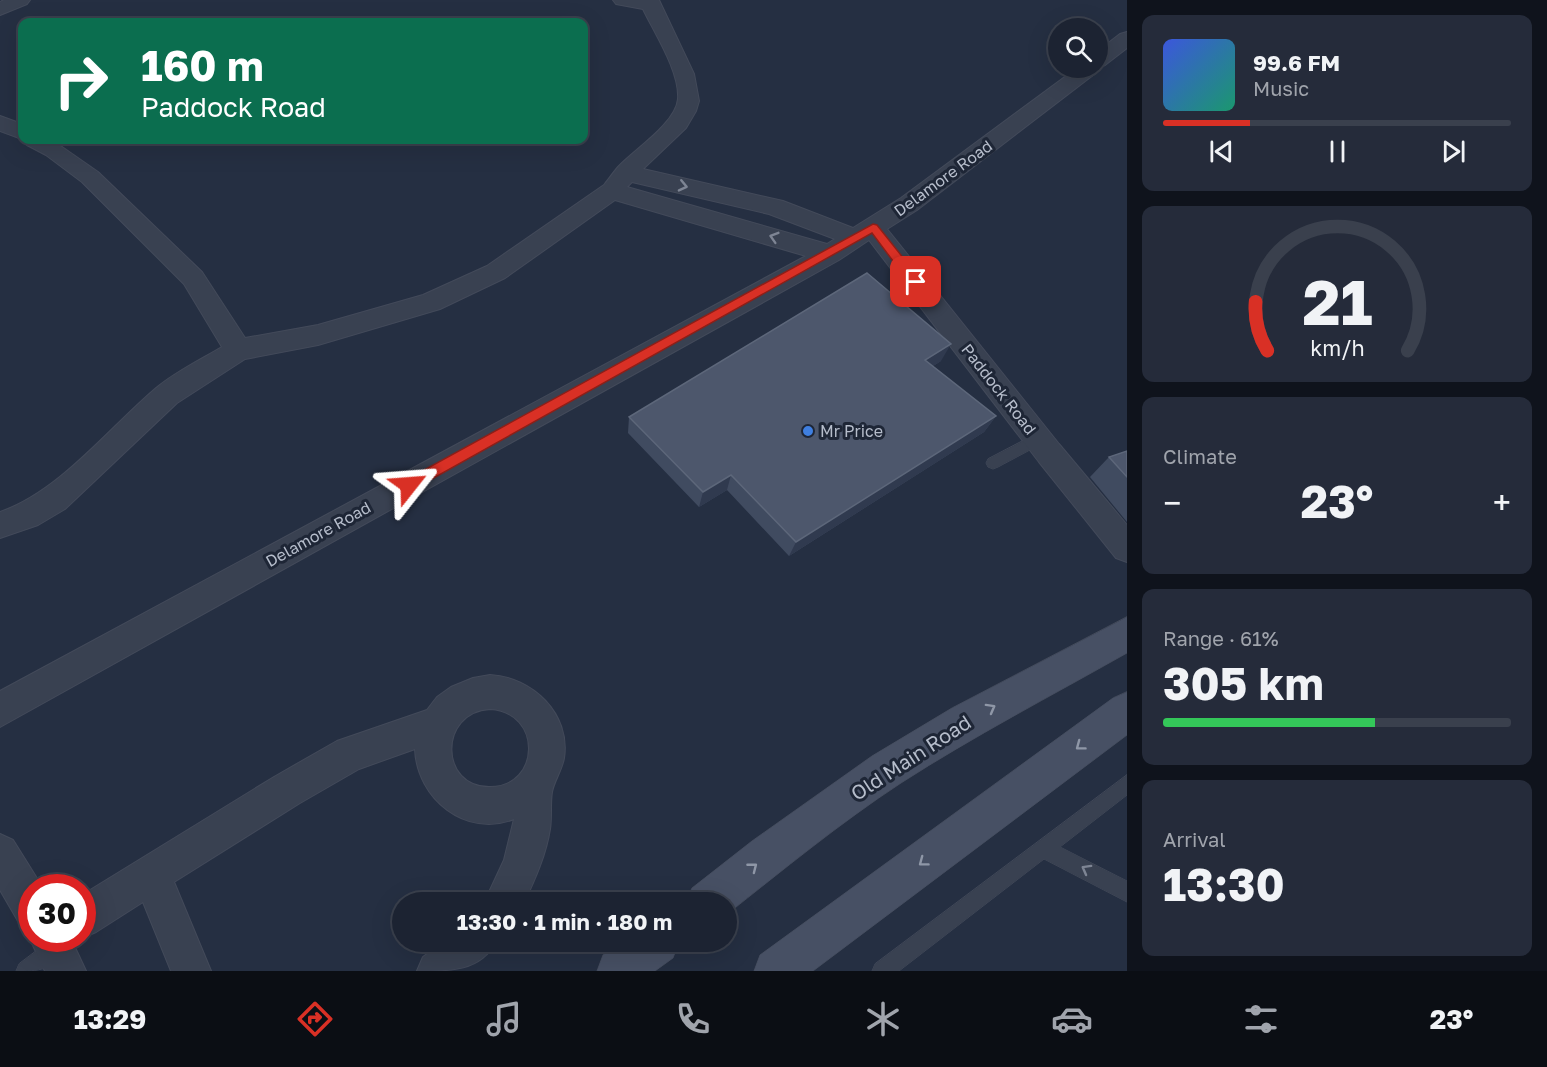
<!DOCTYPE html>
<html lang="en">
<head>
<meta charset="utf-8">
<style>
	body { margin:0; font-family:"Golos Text",sans-serif; background:#252b3a; color:#f1f3f6; height:100vh; display:flex; flex-direction:column; font-size:22px; white-space:nowrap }
	* { box-sizing:border-box; margin:0 }
	p { font-size:20px; color:#a0a4ac }
	.icon { flex:none; width:33px; height:33px; fill:none; stroke:currentColor; stroke-width:2; stroke-linecap:round; stroke-linejoin:round }
	.map { position:relative; flex:1; overflow:hidden }
	.details { display:flex; flex-direction:column; gap:15px; padding:15px; background:#0f131c; width:420px }
	.details>* { flex:none }
	.guide { position:absolute; left:18px; top:18px; width:570px; height:126px; border-radius:12px; box-shadow:0 6px 24px #0002,0 0 0 2px #3a404d; background:#0b6e4f; color:#fff; overflow:hidden }
	.tools { position:absolute; left:1048px; top:18px; display:grid; gap:12px }
	.tools a { display:grid; place-items:center; width:60px; height:60px; border-radius:50%; background:#1c2332; box-shadow:0 6px 24px #0002,0 0 0 2px #3a404d; font-size:30px }
	.speed { position:absolute; left:18px; top:874px; display:flex; gap:12px; font-size:30px; font-weight:700; text-align:center }
	.speed>* { display:grid; place-content:center; width:78px; height:78px; border-radius:50%; background:#1c2332; box-shadow:0 6px 24px #0002,0 0 0 2px #3a404d; line-height:1 }
	.speed .limit { border:9px solid #d22; background:#fff; color:#111 }
	.pin { position:absolute; display:grid; place-items:center; width:51px; height:51px; color:#fff; margin:-26px; border-radius:12px; box-shadow:0 3px 9px #0006 }
	.me { position:absolute; width:66px; margin:-33px; rotate:62deg; stroke-linejoin:round; filter:drop-shadow(0 0 4px #0008) }
	.turn { display:flex; align-items:center; gap:21px; height:126px; padding:0 24px; font-size:27px }
	.turn .icon { width:78px; height:78px; stroke-width:2.5 }
	.turn b { display:block; font-size:42px; line-height:51px }
	.big { font-size:45px; font-weight:700; line-height:1.1 }
	.details .tile { flex:1; display:flex; flex-direction:column; justify-content:center; gap:9px; min-width:0; padding:0 21px; border-radius:12px; background:#252b3a }
	.details .dial { align-items:center; gap:0 }
	.dial svg { height:156px; overflow:visible; fill:none; stroke:#3a404d; stroke-width:7; stroke-linecap:round; text-anchor:middle }
	.dial text { fill:#f1f3f6; stroke:none }
	.song { display:flex; align-items:center; gap:18px }
	.cover { width:72px; height:72px; border-radius:9px; background:linear-gradient(135deg,hsl(230 70% 55%),hsl(160 70% 35%)) }
	.played { height:6px; border-radius:3px; background:linear-gradient(90deg,#d93025 25%,#3a404d 25%) }
	.keys { display:flex; justify-content:space-around; direction:ltr }
	.heat { display:flex; justify-content:space-between; align-items:center; font-size:33px; direction:ltr }
	.charge { height:9px; border-radius:4px; background:linear-gradient(90deg,#34c759 61%,#3a404d 0) }
	.trip { position:absolute; left:392px; top:892px; width:345px; height:60px; border-radius:30px; background:#1c2332; box-shadow:0 6px 24px #0002,0 0 0 2px #3a404d; font-weight:700; line-height:60px; text-align:center }
	.tab-bar { display:flex; height:96px; justify-content:space-around; align-items:center; background:#0b0e14; color:#a0a4ac }
	.tab-bar .icon { width:42px; height:42px }
	.tab-bar .selected { color:#d93025 }
	.tab-bar b { font-size:27px; color:#f1f3f6 }
	main { display:flex; flex:1; min-height:0 }
	.map>svg:first-child { display:block }
	.lines { fill:none; stroke-linecap:round; stroke-linejoin:round }
	.lane-casing { stroke:#434a5a; stroke-width:1 }
	.street-casing { stroke:#434a5a; stroke-width:2 }
	.secondary-casing { stroke:#434a5a; stroke-width:1 }
	.lane { fill:#394151; fill-rule:evenodd }
	.street { fill:#394151; fill-rule:evenodd }
	.secondary { fill:#475064; fill-rule:evenodd }
	.wall { fill:#404b60 }
	.shaded-wall { fill:#303a4f }
	.building { fill:#4d576c; stroke:#5d677a; stroke-width:1.5 }
	.oneway { stroke:#7e8594 }
	.oneway2 { stroke:#8f97a7 }
	.route { fill:#d93025; stroke:#8d1f18; stroke-width:1.5 }
	.shop-dot { fill:#3f7fe0; stroke:#1e2636; stroke-width:2 }
	.labels { text-anchor:middle; stroke-width:6; stroke-linejoin:round; paint-order:stroke }
	.street-label { font-size:16px; fill:#b6bdcb; stroke:#1e2636 }
	.poi-label { font-size:16px; fill:#b6bdcb; stroke:#1e2636; text-anchor:start }
	.near-street-label { font-size:20px; fill:#b6bdcb; stroke:#1e2636 }
</style>
</head>
<body>
<main>
<div class="map">
<svg width="1127" height="971" viewBox="0 0 1127 971">
	<rect width="100%" height="100%" fill="#252f42"/>
	<g class="lines">
		<defs>
			<g id="lane">
				<polygon points="1038,433 1043,435 1045,439 1043,443 998,467 993,469 988,467 986,463 988,459"/>
				<polygon points="1127,775 1127,795 1060,847 1127,881 1127,902 1044,859 899,971 872,971 875,964"/>
				<path d="M52,939L62,941L65,948C56,971 37,971 16,971L19,964Z"/>
			</g>
			<g id="street">
				<polygon points="4,0 30,0 27,4 0,15 0,2"/>
				<path d="M613,0H659L694,74L699,101L696,111L686,128L643,169L783,201L853,228L901,198L1077,68H1098V51L1120,34L1127,32V48L1105,65L1100,67L1097,72L917,210L887,229L1059,444L1127,525V562L1116,558L1039,462L869,240L839,260L0,727V691L806,256L615,200L505,278L440,309L318,345L245,359L177,403L65,509L38,525L0,538V512C59,492 108,429 155,389C175,372 200,360 222,347L184,284L82,182L46,155L27,145L24,140H52L98,172L202,272L245,338L318,325L423,295L487,266L604,185C608,180 613,173 618,167C634,150 676,123 678,99C680,72 655,34 643,9L616,4ZM632,182L769,214L835,239L827,244L627,187Z"/>
				<polygon points="0,116 22,124 22,139 0,131"/>
				<path d="M490,675C532,677 571,714 564,758C562,770 554,781 552,792C550,804 552,817 550,829C546,855 535,879 524,903H484L504,860L514,819C466,838 417,799 415,749L359,769L300,803L174,882L211,971H171L143,902L96,932L82,938V895L274,777L337,741L427,710L437,697L451,687L473,678ZM490,709C543,712 541,787 490,787C439,788 438,712 490,709Z"/>
				<polygon points="0,834 13,840 43,888 32,888 32,926 18,921 0,890"/>
				<polygon points="32,935 32,939 71,939 86,971 45,971 30,939"/>
				<path d="M443,942H496C480,971 451,971 417,971L423,957Z"/>
			</g>
			<g id="secondary">
				<path d="M1127,617V653C1051,696 974,736 901,783C840,823 783,870 726,915V903H685L692,888L752,841L872,756L952,708Z"/>
				<polygon points="1127,692 1127,735 813,971 754,971 760,955 1113,698"/>
				<polygon points="621,942 679,942 673,958 655,971 597,971 603,955"/>
			</g>
		</defs>
		<use href="#lane" class="lane-casing"/>
		<use href="#street" class="street-casing"/>
		<use href="#secondary" class="secondary-casing"/>
		<use href="#lane" class="lane"/>
		<use href="#street" class="street"/>
		<use href="#secondary" class="secondary"/>
	</g>
	<g class="wall">
		<polygon points="941,361 933,366 996,416 984,432 789,556 727,490 699,507 628,433 629,417"/>
		<polygon points="1127,451 1127,522 1090,477 1109,457"/>
	</g>
	<g class="shaded-wall">
		<polygon points="951,344 941,361 916,377 925,360"/>
		<polygon points="996,416 984,432 789,556 796,542"/>
		<polygon points="731,475 727,490 699,507 703,492"/>
	</g>
	<g class="building">
		<polygon points="867,273 951,344 925,360 996,416 796,542 731,475 703,492 629,417"/>
		<polygon points="1127,451 1127,477 1109,457"/>
	</g>
	<defs><path id="oneway-chevron" d="M-2-3.5L2.5 0L-2 3.5" fill="none" stroke-width="1.6" stroke-linecap="round" stroke-linejoin="round" transform="scale(1.5)"/></defs>
	<g class="oneway">
		<use href="#oneway-chevron" transform="translate(683 186) rotate(13)"/>
		<use href="#oneway-chevron" transform="translate(774 237) rotate(-163)"/>
		<use href="#oneway-chevron" transform="translate(1086 869) rotate(-151)"/>
	</g>
	<g class="oneway2">
		<use href="#oneway-chevron" transform="translate(991 708) rotate(-29)"/>
		<use href="#oneway-chevron" transform="translate(1080 746) rotate(143)"/>
		<use href="#oneway-chevron" transform="translate(923 862) rotate(143)"/>
		<use href="#oneway-chevron" transform="translate(753 867) rotate(-38)"/>
	</g>
	<polygon class="route" points="873,224 877,225 920,279 920,285 911,285 872,233 414,489 404,489 402,485 404,481"/>
	<circle class="shop-dot" cx="808" cy="431" r="6"/>
	<g class="labels">
		<g class="street-label">
			<text transform="translate(943 178) rotate(-36)" y="6">Delamore Road</text>
			<text transform="translate(999 389) rotate(52)" y="6">Paddock Road</text>
			<text transform="translate(318 534) rotate(-29)" y="6">Delamore Road</text>
		</g>
		<g class="poi-label">
			<text x="820" y="437">Mr Price</text>
		</g>
		<g class="near-street-label">
			<text transform="translate(911 758) rotate(-33)" y="7">Old Main Road</text>
		</g>
	</g>
</svg>
<div class="tools">
<a><svg class="icon" aria-label="search" viewBox="0 0 24 24"><circle cx="10" cy="10" r="6"/><path d="M15 15l6 6"/></svg></a>
</div>
<div class="speed"><div class="limit">30</div></div>
<div class="pin" style="left:916px;top:282px;background:#d93025"><svg class="icon" aria-label="arrive" viewBox="0 0 24 24"><path d="M6 21V4h12l-3 4 3 4H6"/></svg></div>
<svg class="me" style="left:409px;top:485px" viewBox="-20 -20 40 40"><path d="M0-17L14 15 0 8-14 15z" fill="#d93025" stroke="#fff" stroke-width="4"/></svg>
<div class="trip">13:30 · 1 min · 180 m</div>
<div class="guide">
<div class="turn"><svg class="icon" aria-label="right" viewBox="0 0 24 24"><path d="M7 20v-9h11M14 6l5 5-5 5"/></svg><div><b>160 m</b>Paddock Road</div></div>
</div>
</div>
<section class="details">
<div class="tile">
<div class="song"><i class="cover"></i><div><b>99.6 FM</b><p>Music</p></div></div>
<div class="played"></div>
<div class="keys"><svg class="icon" aria-label="previous" viewBox="0 0 24 24"><path d="M18 5L8 12l10 7zM5 5v14"/></svg><svg class="icon" aria-label="pause" viewBox="0 0 24 24"><path d="M8 5v14M16 5v14"/></svg><svg class="icon" aria-label="next" viewBox="0 0 24 24"><path d="M6 5l10 7-10 7zM19 5v14"/></svg></div>
</div>
<div class="tile dial"><svg viewBox="0 0 100 80">
<path d="M14 69A42 42 0 1 1 86 69"/>
<path d="M14 69A42 42 0 0 1 8 44" stroke="#d93025"/>
<text x="50" y="56" font-size="32" font-weight="700">21</text>
<text x="50" y="72" font-size="11">km/h</text>
</svg></div>
<div class="tile"><p>Climate</p>
<div class="heat"><a>−</a><b class="big">23°</b><a>+</a></div>
</div>
<div class="tile"><p>Range · 61%</p><b class="big">305 km</b><div class="charge"></div></div>
<div class="tile"><p>Arrival</p><b class="big">13:30</b></div>
</section>
</main>
<nav class="tab-bar">
<b>13:29</b>
<svg class="icon selected" aria-label="directions" viewBox="0 0 24 24"><path d="M12 3l9 9-9 9-9-9zM9 14v-3h6M13 9l2 2-2 2"/></svg>
<svg class="icon" aria-label="music" viewBox="0 0 24 24"><path d="M9 18V5l10-2v13"/><circle cx="6" cy="18" r="3"/><circle cx="16" cy="16" r="3"/></svg>
<svg class="icon" aria-label="phone" viewBox="0 0 24 24"><path d="M5 4h4l2 5-3 2q2 4 5 5l2-3 5 2v4C11 20 4 13 5 4z"/></svg>
<svg class="icon" aria-label="climate" viewBox="0 0 24 24"><path d="M12 3v18M4 7l16 10M4 17L20 7"/></svg>
<svg class="icon" aria-label="car" viewBox="0 0 24 24"><path d="M5 17H2v-5l4-1 3-4h7l3 4 3 1v5h-3M9 17h6M6 11h13"/><circle cx="7" cy="17" r="2"/><circle cx="17" cy="17" r="2"/></svg>
<svg class="icon" aria-label="filters" viewBox="0 0 24 24"><path d="M4 7h16M4 17h16"/><circle cx="9" cy="7" r="2"/><circle cx="15" cy="17" r="2"/></svg>
<b>23°</b>
</nav>
</body>
</html>
